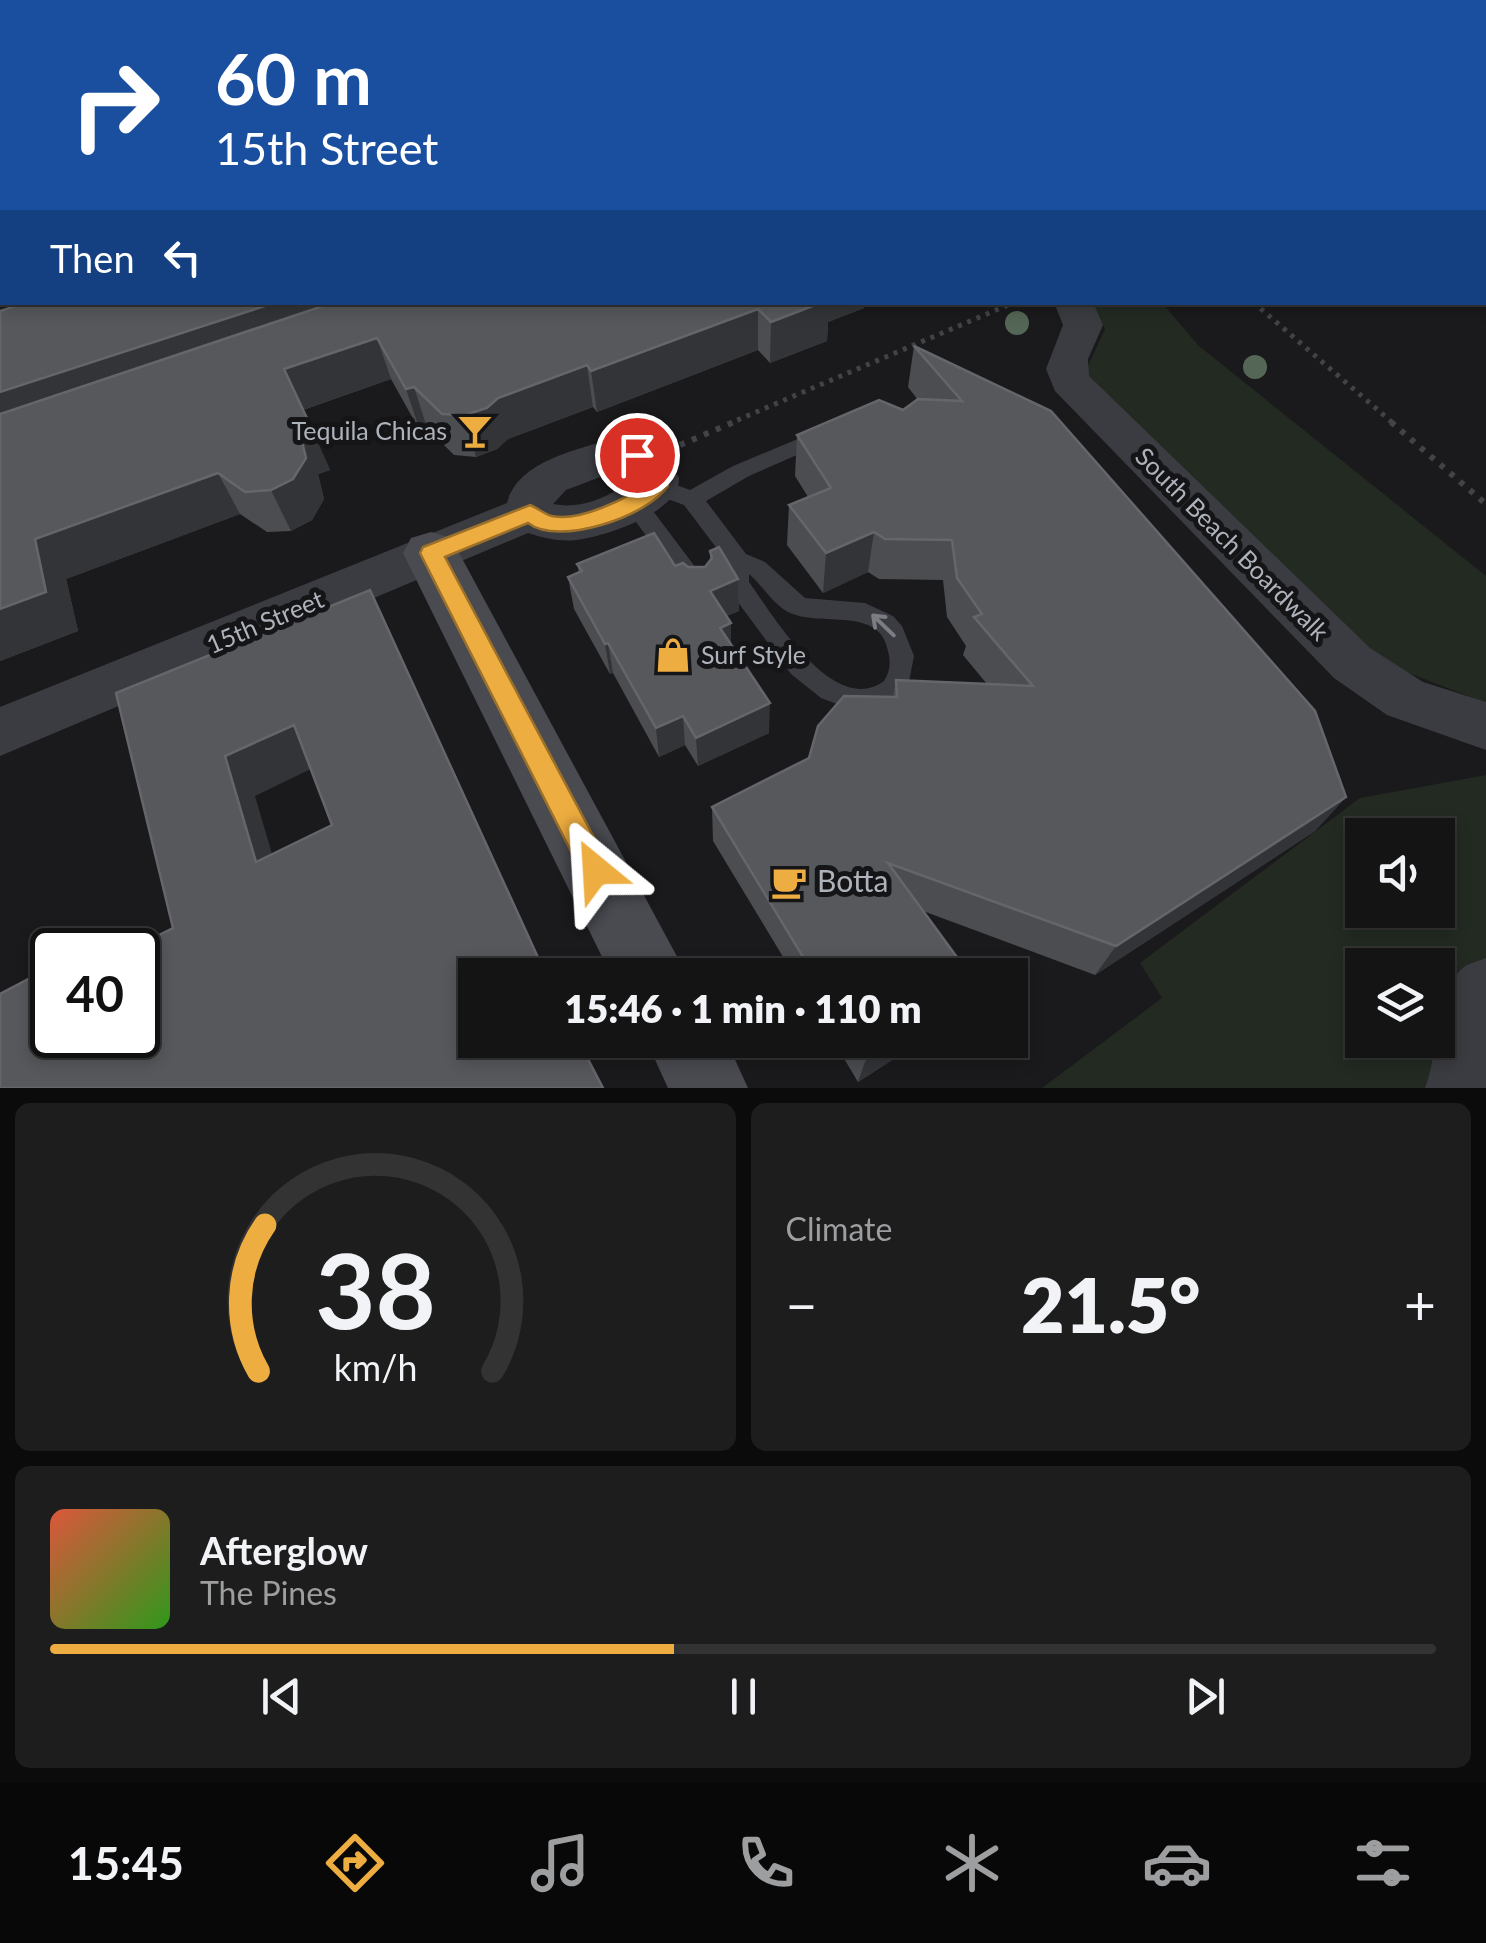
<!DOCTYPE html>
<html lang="en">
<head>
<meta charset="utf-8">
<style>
	body { margin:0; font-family:Lato,sans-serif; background:#1d1d1e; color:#f1f3f6; height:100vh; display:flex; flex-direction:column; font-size:38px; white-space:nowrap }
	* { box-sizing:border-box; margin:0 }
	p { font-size:32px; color:#9d9ea0 }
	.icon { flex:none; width:55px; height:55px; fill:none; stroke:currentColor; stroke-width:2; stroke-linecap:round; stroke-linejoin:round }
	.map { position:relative; height:1088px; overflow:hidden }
	.side { display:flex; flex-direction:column; gap:15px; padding:15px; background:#0b0b0c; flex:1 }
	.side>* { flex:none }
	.top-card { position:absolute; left:0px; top:0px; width:1488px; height:305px; box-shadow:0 5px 15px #0003,0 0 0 2px #333334; background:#1a4fa0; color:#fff; overflow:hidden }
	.controls { position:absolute; left:1345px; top:818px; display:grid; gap:20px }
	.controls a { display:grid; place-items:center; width:110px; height:110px; border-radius:0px; background:#141415; box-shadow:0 5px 15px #0003,0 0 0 2px #333334; font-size:50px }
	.speed { position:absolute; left:30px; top:928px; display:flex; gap:20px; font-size:50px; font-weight:700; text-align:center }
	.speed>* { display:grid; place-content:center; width:130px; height:130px; border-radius:50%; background:#141415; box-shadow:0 5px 15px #0003,0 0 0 2px #333334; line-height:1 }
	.speed .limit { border:5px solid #111; border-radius:15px; background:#fff; color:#111 }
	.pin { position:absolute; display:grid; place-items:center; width:85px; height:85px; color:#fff; margin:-42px; border:5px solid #fff; border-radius:50%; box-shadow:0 2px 10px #0007 }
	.me { position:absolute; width:110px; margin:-55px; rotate:333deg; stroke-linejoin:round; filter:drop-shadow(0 0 8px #0008) }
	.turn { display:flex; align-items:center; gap:35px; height:210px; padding:0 50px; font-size:45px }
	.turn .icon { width:130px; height:130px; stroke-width:2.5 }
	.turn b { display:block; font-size:70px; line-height:85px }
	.then { display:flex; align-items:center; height:95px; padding:0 50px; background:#0003; gap:20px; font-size:38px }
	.big { font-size:75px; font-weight:800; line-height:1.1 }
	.side .card { flex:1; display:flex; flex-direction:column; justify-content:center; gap:15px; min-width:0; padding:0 35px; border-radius:15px; background:#1d1d1e }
	.side .dial { align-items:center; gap:0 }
	.dial svg { height:260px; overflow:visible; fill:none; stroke:#333334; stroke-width:7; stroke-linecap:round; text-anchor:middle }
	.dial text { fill:#f1f3f6; stroke:none }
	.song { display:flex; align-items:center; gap:30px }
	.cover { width:120px; height:120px; border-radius:15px; background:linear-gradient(135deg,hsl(10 70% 55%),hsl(110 70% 35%)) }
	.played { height:10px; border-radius:5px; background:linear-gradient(90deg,#eead40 45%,#333334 45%) }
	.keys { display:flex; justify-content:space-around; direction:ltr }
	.heat { display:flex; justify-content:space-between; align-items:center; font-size:55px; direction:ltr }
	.side .tiles { flex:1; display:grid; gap:15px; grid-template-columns:1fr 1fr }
	.card:last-child { grid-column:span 2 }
	.trip { position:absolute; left:458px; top:958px; width:570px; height:100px; border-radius:0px; background:#141415; box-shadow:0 5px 15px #0003,0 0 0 2px #333334; font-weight:800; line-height:100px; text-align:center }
	.tab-bar { display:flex; height:160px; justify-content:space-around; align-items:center; background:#080808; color:#9d9ea0 }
	.tab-bar .icon { width:70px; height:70px }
	.tab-bar .active { color:#eead40 }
	.tab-bar b { font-size:45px; color:#f1f3f6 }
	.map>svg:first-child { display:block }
	.green { fill:#222a22; fill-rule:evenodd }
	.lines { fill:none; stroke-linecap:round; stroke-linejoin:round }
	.path-far2 { stroke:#414348; stroke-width:4; stroke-dasharray:4 5; stroke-linecap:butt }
	.path-far1 { stroke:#414348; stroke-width:5; stroke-dasharray:4 6; stroke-linecap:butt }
	.path { stroke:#414348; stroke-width:6; stroke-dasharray:5 8; stroke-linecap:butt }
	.lane { fill:#3b3c41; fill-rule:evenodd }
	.street { fill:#3b3c41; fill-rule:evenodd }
	.secondary { fill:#494b51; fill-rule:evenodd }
	.tree { fill:#546656 }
	.wall { fill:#4b4d51 }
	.shaded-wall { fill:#333437 }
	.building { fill:#56585c; stroke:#64666b; stroke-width:2.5; fill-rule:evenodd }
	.oneway { stroke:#7a7d84 }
	.route { fill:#eead40; stroke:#9b702a; stroke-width:2.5 }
	.labels { text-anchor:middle; stroke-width:10; stroke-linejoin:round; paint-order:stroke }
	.poi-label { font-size:25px; fill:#adb2bb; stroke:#151517; text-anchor:end }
	.street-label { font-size:25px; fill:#adb2bb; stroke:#151517 }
	.near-poi-label { font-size:30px; fill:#adb2bb; stroke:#151517; text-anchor:start }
</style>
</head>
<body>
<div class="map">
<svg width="1486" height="1088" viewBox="0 0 1486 1088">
	<rect width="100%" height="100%" fill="#1a1a1c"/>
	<g class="green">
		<polygon points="1092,303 1162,303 1199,346 1486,576 1486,703 1370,658 1083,377 1105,329"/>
		<path d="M1486,775V1088H1042L1162,998L1140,963L1360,798ZM1362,835H1438V910H1362ZM1362,965H1438V1040H1362Z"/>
	</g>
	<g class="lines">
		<polyline class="path-far2" points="898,0 902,2"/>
		<g class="path-far1">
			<polyline points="1253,302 1394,424"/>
			<polyline points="728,424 1015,302"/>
		</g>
		<g class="path">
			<polyline points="1391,422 1486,504"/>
			<polyline points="680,445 734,422"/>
		</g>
		<g class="lane">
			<polygon points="2,122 2,132 0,133 0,123"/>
			<polygon points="2,148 2,158 0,159 0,149"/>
			<path d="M824,428L834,435L831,440L749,476L706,501L746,554L765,562L805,598L865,603L893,616L902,626L914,656L908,687L892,704L870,711L850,709L821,698L791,674L729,590L725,584L727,562L684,505L649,492L646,486L657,478L690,490L733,466ZM749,574C763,586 772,603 788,612C820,628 880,605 888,651C891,663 890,671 884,681C834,718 773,615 749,582Z"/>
			<polygon points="633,493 641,495 705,580 709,587 705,594 689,594 625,507 622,501"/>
		</g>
		<g class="street">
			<polygon points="692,0 720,0 722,2 694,2"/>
			<polygon points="1054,302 1093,302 1103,325 1088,359 1089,376 1370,648 1423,682 1486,702 1486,750 1387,715 1334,678 1055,391 1046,369 1063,325"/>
			<path d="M623,436L663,451L679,478C681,512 604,537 576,540C559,542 544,538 528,533L0,756V707L507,503C518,459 584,448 623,436ZM624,468L634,479C610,496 583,510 553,504L566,490Z"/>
			<path d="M1486,958V1088H1425C1438,1056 1437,988 1464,967C1469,963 1480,961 1486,958Z"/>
		</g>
		<g class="secondary">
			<polygon points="431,532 451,538 687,975 611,975 403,553 411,538"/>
			<polygon points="646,1040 726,1040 748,1088 668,1088"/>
		</g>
	</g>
	<g class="tree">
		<circle cx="1017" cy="323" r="12"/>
		<circle cx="1255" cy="367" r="12"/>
	</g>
	<g class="wall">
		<polygon points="28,302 865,302 864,308 828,322 827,341 770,363 758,350 597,412 593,407 508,439 497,449 476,457 454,455 427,428 420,431 391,379 303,410 330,470 318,474 324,499 312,520 291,531 267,532 240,514 66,579 78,631 0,661 0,311"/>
		<polygon points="914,346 1346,797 1315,831 1095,975 923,911 970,975 794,975 713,841 712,807 809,758 893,697 896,680 987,684 963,655 966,646 947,617 943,580 879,579 868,572 823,593 787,545 789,505 808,497 795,476 797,435 903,410 918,400 908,387"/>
		<polygon points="710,551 738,579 739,611 726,616 731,644 769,733 698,766 685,745 659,757 613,673 610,674 574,609 568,577 579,573 577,564 705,567 710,560"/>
		<polygon points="833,1040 923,1040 858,1082"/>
	</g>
	<g class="shaded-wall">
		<polygon points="424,0 525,0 521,1 521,2 413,2"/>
		<polygon points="0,60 2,60 2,103 0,104"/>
		<polygon points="277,302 417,302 18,437 0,412 0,381"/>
		<polygon points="815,302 865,302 864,308 828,322 827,341 770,363 771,322"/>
		<polygon points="758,309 758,350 597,412 591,371"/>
		<polygon points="377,338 391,379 302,410 284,369"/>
		<polygon points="587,365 593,407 508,439 497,449 476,457 465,415 498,398"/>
		<polygon points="414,387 427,428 420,431 406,389"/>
		<polygon points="312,429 330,470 318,474 324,499 312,520 291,531 271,490 300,433"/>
		<polygon points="218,473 240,514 66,579 78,631 0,661 0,609 35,539"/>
		<polygon points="874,532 868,572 823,593 826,553"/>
		<polygon points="738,579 739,611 711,622 710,591"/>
		<polygon points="731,623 731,654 720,628"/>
		<polygon points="608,643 613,673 610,674 605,644"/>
		<polygon points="770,703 769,733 698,766 696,738"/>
		<polygon points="683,716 685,745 659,757 656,728"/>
		<polygon points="294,725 319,765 255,796 285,898 256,862 225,756"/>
		<polygon points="1346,797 1315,831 1095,975 1116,946"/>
		<polygon points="40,973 52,982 52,998 44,992"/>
		<polygon points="895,1040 923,1040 858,1082 866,1059"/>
	</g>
	<g class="building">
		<polygon points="0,0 424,0 413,2 2,2 2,60 0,60"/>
		<polygon points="28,302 277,302 0,392 0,311"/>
		<polygon points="335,302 823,302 771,322 758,309 591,371 587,365 498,398 487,408 465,415 442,414 414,387 406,389 377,338 284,369 312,429 300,433 306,458 293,479 271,490 245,492 218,473 35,539 46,592 0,609 0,414"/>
		<polygon points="914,346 1051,411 1315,711 1346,797 1116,946 888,863 970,975 814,975 712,807 809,758 818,726 844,696 897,697 896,680 1033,686 974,617 982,614 957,578 952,540 885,539 874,532 826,553 789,505 831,488 797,435 879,400 903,410 918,399 962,401"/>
		<polygon points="654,533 675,566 683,563 688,567 705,567 712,558 710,551 719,547 738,579 710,591 731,623 720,628 770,703 696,738 683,716 656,728 608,643 605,644 568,577 582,571 577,564"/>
		<path d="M370,590L546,975H475V1040H578L603,1088H0V994L40,973L44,992L52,988V1035H138V950H129L173,928L116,693ZM294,725L332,825L256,862L225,756Z"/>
		<polygon points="854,1040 895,1040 866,1059"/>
	</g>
	<defs><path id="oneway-shaft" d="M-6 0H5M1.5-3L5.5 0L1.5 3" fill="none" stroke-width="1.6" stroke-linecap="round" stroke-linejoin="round" transform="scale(2.5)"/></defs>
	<use class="oneway" href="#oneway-shaft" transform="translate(883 625) rotate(-136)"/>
	<path class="route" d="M637,447C655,453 668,466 668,486C648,516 559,547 528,523L445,557L606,860L610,870L606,879L596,883L585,879L420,553L423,547L530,505C538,508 544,514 552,516C578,522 628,499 646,483V476L626,455Z"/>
	<defs>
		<symbol id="bar-bare" viewBox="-9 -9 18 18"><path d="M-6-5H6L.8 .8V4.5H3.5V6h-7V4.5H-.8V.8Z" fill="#eead40" stroke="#151517" stroke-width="2.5" paint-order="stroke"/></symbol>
		<symbol id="shop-bare" viewBox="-9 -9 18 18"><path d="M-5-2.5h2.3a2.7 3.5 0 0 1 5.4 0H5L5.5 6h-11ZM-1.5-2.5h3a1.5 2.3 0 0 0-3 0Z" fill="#eead40" stroke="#151517" stroke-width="2.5" paint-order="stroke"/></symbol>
		<symbol id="cafe-bare" viewBox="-9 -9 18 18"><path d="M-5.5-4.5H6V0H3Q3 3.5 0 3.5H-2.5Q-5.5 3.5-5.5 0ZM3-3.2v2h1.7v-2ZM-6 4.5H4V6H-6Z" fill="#eead40" stroke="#151517" stroke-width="2.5" paint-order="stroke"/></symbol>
	</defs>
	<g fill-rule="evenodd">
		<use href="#bar-bare" x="450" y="406" width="50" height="50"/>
		<use href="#shop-bare" x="648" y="630" width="50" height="50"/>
		<use href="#cafe-bare" x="764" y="857" width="50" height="50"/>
	</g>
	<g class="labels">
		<g class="poi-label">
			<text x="447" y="440">Tequila Chicas</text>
			<text x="701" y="664" text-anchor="start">Surf Style</text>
		</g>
		<g class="street-label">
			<text transform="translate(1232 544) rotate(45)" y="9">South Beach Boardwalk</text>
			<text transform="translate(265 622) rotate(-23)" y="9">15th Street</text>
		</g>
		<g class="near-poi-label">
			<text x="817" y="892">Botta</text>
		</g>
	</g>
</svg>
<div class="controls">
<a><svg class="icon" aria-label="sound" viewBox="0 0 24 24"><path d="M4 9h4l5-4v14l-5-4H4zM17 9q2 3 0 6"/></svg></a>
<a><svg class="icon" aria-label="layers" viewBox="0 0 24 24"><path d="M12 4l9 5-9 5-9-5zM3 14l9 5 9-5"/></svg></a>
</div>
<div class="speed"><div class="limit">40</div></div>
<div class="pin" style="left:637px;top:455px;background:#d93025"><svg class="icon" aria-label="arrive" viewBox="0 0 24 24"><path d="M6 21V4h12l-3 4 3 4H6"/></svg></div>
<svg class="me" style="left:596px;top:870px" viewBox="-20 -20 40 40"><path d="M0-17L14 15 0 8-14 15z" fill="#eead40" stroke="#fff" stroke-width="4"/></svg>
<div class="trip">15:46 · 1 min · 110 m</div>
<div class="top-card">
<div class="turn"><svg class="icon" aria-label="right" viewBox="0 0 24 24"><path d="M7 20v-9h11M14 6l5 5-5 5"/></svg><div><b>60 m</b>15th Street</div></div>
<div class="then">Then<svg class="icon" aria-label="left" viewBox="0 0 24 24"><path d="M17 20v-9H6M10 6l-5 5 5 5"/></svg></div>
</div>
</div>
<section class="side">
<div class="tiles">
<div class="card dial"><svg viewBox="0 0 100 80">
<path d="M14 69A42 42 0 1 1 86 69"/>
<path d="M14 69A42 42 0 0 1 16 24" stroke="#eead40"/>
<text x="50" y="56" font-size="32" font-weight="700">38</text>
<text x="50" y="72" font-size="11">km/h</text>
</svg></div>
<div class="card"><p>Climate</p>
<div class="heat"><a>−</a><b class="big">21.5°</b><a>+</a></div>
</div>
<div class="card">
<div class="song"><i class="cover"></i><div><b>Afterglow</b><p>The Pines</p></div></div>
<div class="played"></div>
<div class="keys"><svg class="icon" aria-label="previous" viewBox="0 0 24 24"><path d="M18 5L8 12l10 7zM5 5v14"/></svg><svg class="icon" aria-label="pause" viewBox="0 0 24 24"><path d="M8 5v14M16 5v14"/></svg><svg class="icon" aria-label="next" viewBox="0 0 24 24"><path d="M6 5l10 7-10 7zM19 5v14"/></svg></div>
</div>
</div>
</section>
<nav class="tab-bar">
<b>15:45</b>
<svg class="icon active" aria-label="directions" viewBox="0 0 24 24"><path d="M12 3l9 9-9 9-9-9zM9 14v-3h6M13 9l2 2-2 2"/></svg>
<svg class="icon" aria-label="music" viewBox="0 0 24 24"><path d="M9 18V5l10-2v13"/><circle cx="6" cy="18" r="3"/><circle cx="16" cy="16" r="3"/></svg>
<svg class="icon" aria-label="phone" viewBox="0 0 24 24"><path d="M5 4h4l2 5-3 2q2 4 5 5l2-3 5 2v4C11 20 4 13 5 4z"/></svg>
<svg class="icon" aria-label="climate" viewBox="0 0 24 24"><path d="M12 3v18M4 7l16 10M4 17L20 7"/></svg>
<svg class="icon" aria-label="car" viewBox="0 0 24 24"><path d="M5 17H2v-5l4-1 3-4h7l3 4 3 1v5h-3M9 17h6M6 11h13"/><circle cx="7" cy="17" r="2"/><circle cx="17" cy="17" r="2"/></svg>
<svg class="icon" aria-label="filters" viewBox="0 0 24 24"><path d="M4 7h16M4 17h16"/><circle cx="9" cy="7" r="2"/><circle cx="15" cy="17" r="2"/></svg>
</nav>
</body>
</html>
